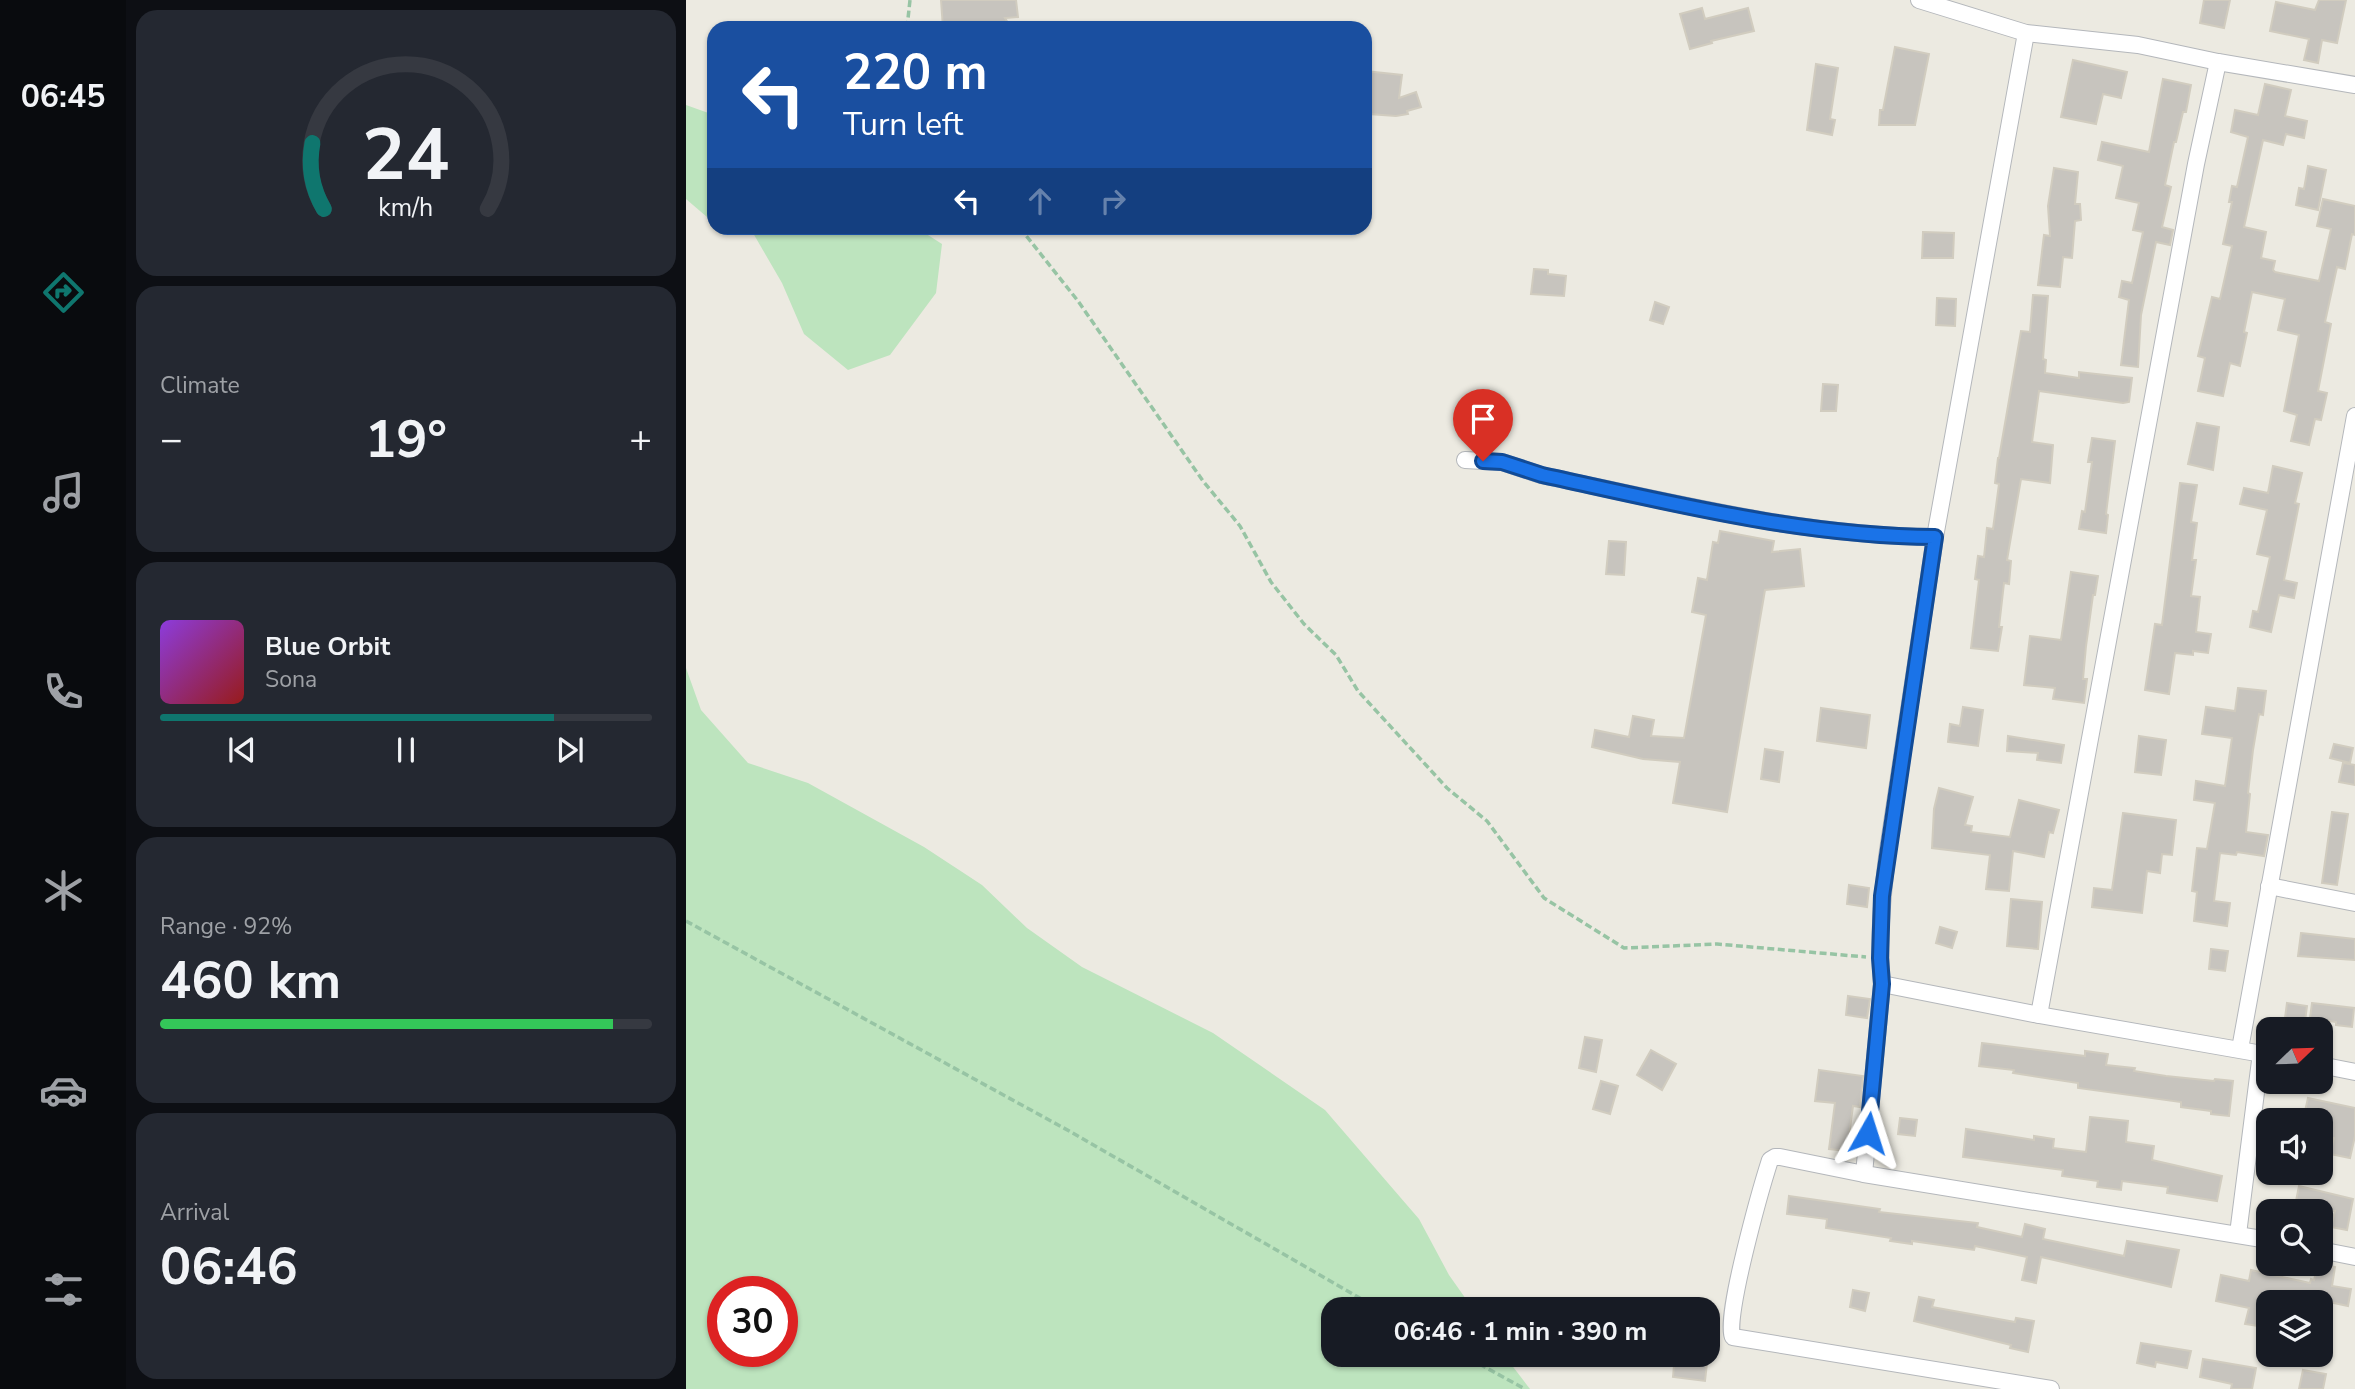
<!DOCTYPE html>
<html lang="en">
<head>
<meta charset="utf-8">
<style>
	body { margin:0; font-family:"Nunito Sans",sans-serif; background:#242831; color:#f1f3f6; height:100vh; display:flex; flex-direction:column; font-size:26px; white-space:nowrap }
	* { box-sizing:border-box; margin:0 }
	p { font-size:23px; color:#9ea1a6 }
	.icon { flex:none; width:38px; height:38px; fill:none; stroke:currentColor; stroke-width:2; stroke-linecap:round; stroke-linejoin:round }
	.map { position:relative; flex:1; overflow:hidden }
	.drawer { display:flex; flex-direction:column; gap:10px; padding:10px; background:#0d0f14; width:560px }
	.drawer>* { flex:none }
	.hud { position:absolute; left:21px; top:21px; width:665px; height:214px; border-radius:21px; box-shadow:0 2px 5px #0004; background:#1a4fa0; color:#fff; overflow:hidden }
	.needle { width:46px; rotate:67deg }
	.tools { position:absolute; left:1570px; top:1017px; display:grid; gap:14px }
	.tools a { display:grid; place-items:center; width:77px; height:77px; border-radius:14px; background:#171b24; box-shadow:0 2px 5px #0004; font-size:35px }
	.speed { position:absolute; left:21px; top:1276px; display:flex; gap:14px; font-size:35px; font-weight:700; text-align:center }
	.speed>* { display:grid; place-content:center; width:91px; height:91px; border-radius:50%; background:#171b24; box-shadow:0 2px 5px #0004; line-height:1 }
	.speed .limit { border:10px solid #d22; background:#fff; color:#111 }
	.pin { position:absolute; display:grid; place-items:center; width:60px; height:60px; color:#fff; margin:-72px -30px; border-radius:50% 50% 50% 0; rotate:-45deg; box-shadow:0 0 7px #0007 }
	.pin .icon { rotate:45deg }
	.me { position:absolute; width:77px; margin:-38px; rotate:6deg; stroke-linejoin:round; filter:drop-shadow(0 0 5px #0008) }
	.turn { display:flex; align-items:center; gap:24px; height:147px; padding:0 21px; font-size:32px }
	.turn .icon { width:91px; height:91px; stroke-width:2.5 }
	.turn b { display:block; font-size:49px; line-height:60px }
	.lanes { display:flex; align-items:center; height:66px; padding:0 21px; background:#0003; justify-content:center; gap:35px; direction:ltr }
	.lanes .off { opacity:.35 }
	.big { font-size:52px; font-weight:700; line-height:1.1 }
	.drawer .card { flex:1; display:flex; flex-direction:column; justify-content:center; gap:10px; min-width:0; padding:0 24px; border-radius:21px; background:#242831 }
	.drawer .dial { align-items:center; gap:0 }
	.dial svg { height:182px; overflow:visible; fill:none; stroke:#363941; stroke-width:7; stroke-linecap:round; text-anchor:middle }
	.dial text { fill:#f1f3f6; stroke:none }
	.song { display:flex; align-items:center; gap:21px }
	.cover { width:84px; height:84px; border-radius:10px; background:linear-gradient(135deg,hsl(270 70% 55%),hsl(0 70% 35%)) }
	.played { height:7px; border-radius:4px; background:linear-gradient(90deg,#0f766e 80%,#363941 80%) }
	.keys { display:flex; justify-content:space-around; direction:ltr }
	.heat { display:flex; justify-content:space-between; align-items:center; font-size:38px; direction:ltr }
	.charge { height:10px; border-radius:5px; background:linear-gradient(90deg,#34c759 92%,#363941 0) }
	.trip { position:absolute; left:635px; top:1297px; width:399px; height:70px; border-radius:21px; background:#171b24; box-shadow:0 2px 5px #0004; font-weight:700; line-height:70px; text-align:center }
	main { display:flex; flex:1; min-height:0 }
	.menu { display:flex; flex-direction:column; width:126px; justify-content:space-around; align-items:center; background:#090b0e; color:#9ea1a6 }
	.menu .icon { width:49px; height:49px }
	.menu .current { color:#0f766e }
	.menu b { font-size:32px; color:#f1f3f6 }
	.map>svg:first-child { display:block }
	.green { fill:#bde4be; fill-rule:evenodd }
	.building { fill:#c7c4be; stroke:#d1ccbf; stroke-width:2 }
	.lines { fill:none; stroke-linecap:round; stroke-linejoin:round }
	.street-casing { stroke:#b4b7bb; stroke-width:18 }
	.path { stroke:#97c4a4; stroke-width:3.5; stroke-dasharray:7 3.5; stroke-linecap:butt }
	.street { stroke:#fff; stroke-width:16 }
	.route-casing { stroke:#114b97; stroke-width:18 }
	.route { stroke:#1a73e8; stroke-width:12 }
</style>
</head>
<body>
<main>
<nav class="menu">
<b>06:45</b>
<svg class="icon current" aria-label="directions" viewBox="0 0 24 24"><path d="M12 3l9 9-9 9-9-9zM9 14v-3h6M13 9l2 2-2 2"/></svg>
<svg class="icon" aria-label="music" viewBox="0 0 24 24"><path d="M9 18V5l10-2v13"/><circle cx="6" cy="18" r="3"/><circle cx="16" cy="16" r="3"/></svg>
<svg class="icon" aria-label="phone" viewBox="0 0 24 24"><path d="M5 4h4l2 5-3 2q2 4 5 5l2-3 5 2v4C11 20 4 13 5 4z"/></svg>
<svg class="icon" aria-label="climate" viewBox="0 0 24 24"><path d="M12 3v18M4 7l16 10M4 17L20 7"/></svg>
<svg class="icon" aria-label="car" viewBox="0 0 24 24"><path d="M5 17H2v-5l4-1 3-4h7l3 4 3 1v5h-3M9 17h6M6 11h13"/><circle cx="7" cy="17" r="2"/><circle cx="17" cy="17" r="2"/></svg>
<svg class="icon" aria-label="filters" viewBox="0 0 24 24"><path d="M4 7h16M4 17h16"/><circle cx="9" cy="7" r="2"/><circle cx="15" cy="17" r="2"/></svg>
</nav>
<section class="drawer">
<div class="card dial"><svg viewBox="0 0 100 80">
<path d="M14 69A42 42 0 1 1 86 69"/>
<path d="M14 69A42 42 0 0 1 9 40" stroke="#0f766e"/>
<text x="50" y="56" font-size="32" font-weight="700">24</text>
<text x="50" y="72" font-size="11">km/h</text>
</svg></div>
<div class="card"><p>Climate</p>
<div class="heat"><a>−</a><b class="big">19°</b><a>+</a></div>
</div>
<div class="card">
<div class="song"><i class="cover"></i><div><b>Blue Orbit</b><p>Sona</p></div></div>
<div class="played"></div>
<div class="keys"><svg class="icon" aria-label="previous" viewBox="0 0 24 24"><path d="M18 5L8 12l10 7zM5 5v14"/></svg><svg class="icon" aria-label="pause" viewBox="0 0 24 24"><path d="M8 5v14M16 5v14"/></svg><svg class="icon" aria-label="next" viewBox="0 0 24 24"><path d="M6 5l10 7-10 7zM19 5v14"/></svg></div>
</div>
<div class="card"><p>Range · 92%</p><b class="big">460 km</b><div class="charge"></div></div>
<div class="card"><p>Arrival</p><b class="big">06:46</b></div>
</section>
<div class="map">
<svg width="1669" height="1389" viewBox="0 0 1669 1389">
	<rect width="100%" height="100%" fill="#eceae1"/>
	<g class="green">
		<polygon points="0,105 28,115 28,223 0,199"/>
		<polygon points="40,228 231,228 256,244 250,293 204,355 162,370 118,334 96,283 67,233"/>
		<path d="M0,668L15,710L62,763L122,783L238,847L296,885L341,928L396,967L527,1033L639,1110L733,1219L763,1275L787,1309H648V1354L818,1355L844,1389H0ZM37,1292H96V1351H37Z"/>
	</g>
	<g class="building">
		<polygon points="255,0 330,0 332,17 319,18 325,28 257,28"/>
		<polygon points="1518,0 1544,0 1538,28 1514,23"/>
		<polygon points="1633,0 1660,0 1651,43 1636,40 1632,63 1618,60 1623,39 1584,31 1590,2 1629,10"/>
		<polygon points="1016,8 1019,19 1062,8 1068,31 1025,41 1026,43 1004,49 994,14"/>
		<polygon points="1209,47 1243,54 1229,125 1193,125 1194,110 1197,110"/>
		<polygon points="1387,60 1441,72 1435,98 1417,94 1410,124 1375,117"/>
		<polygon points="1130,64 1152,68 1144,119 1149,120 1146,135 1121,130"/>
		<polygon points="679,71 716,75 713,98 730,92 735,107 721,111 722,114 710,116 683,114 685,88 679,88"/>
		<polygon points="1477,79 1505,85 1500,112 1497,112 1490,142 1488,142 1479,185 1485,187 1476,227 1487,230 1484,245 1470,242 1455,315 1452,367 1435,365 1443,300 1433,297 1436,281 1446,283 1457,232 1447,230 1453,203 1430,198 1437,166 1412,160 1416,142 1463,152"/>
		<polygon points="1579,84 1605,90 1599,116 1621,121 1618,138 1600,134 1597,145 1577,140 1558,227 1580,232 1575,258 1589,261 1587,270 1589,272 1633,281 1645,229 1631,226 1637,199 1669,206 1669,235 1666,234 1659,269 1651,267 1639,322 1645,324 1632,391 1641,393 1635,420 1629,419 1623,445 1605,441 1611,415 1598,411 1613,335 1592,330 1599,299 1566,292 1558,332 1561,333 1554,366 1544,363 1537,396 1512,391 1519,358 1512,356 1526,297 1534,299 1546,246 1537,244 1546,202 1543,202 1546,186 1551,187 1562,137 1545,132 1549,110 1572,115"/>
		<polygon points="1622,166 1640,170 1632,210 1610,205 1613,188 1618,189"/>
		<polygon points="1368,168 1392,172 1389,204 1394,204 1395,220 1389,221 1386,258 1377,257 1374,287 1352,285 1358,235 1364,236 1362,206"/>
		<polygon points="1237,232 1268,233 1267,258 1236,258"/>
		<polygon points="848,269 862,270 862,274 880,276 878,296 845,294"/>
		<polygon points="1347,295 1362,296 1357,359 1360,360 1359,373 1393,378 1393,372 1446,378 1443,402 1437,403 1353,391 1346,442 1367,445 1364,483 1335,479 1321,560 1325,561 1323,584 1318,583 1313,627 1316,627 1312,651 1285,648 1293,580 1289,579 1292,556 1298,557 1301,528 1307,529 1313,484 1309,483 1312,458 1313,458 1335,331 1344,332"/>
		<polygon points="1251,298 1270,299 1269,326 1250,325"/>
		<polygon points="969,302 983,307 977,324 964,320"/>
		<polygon points="1137,384 1152,385 1150,411 1135,411"/>
		<polygon points="1511,423 1533,427 1527,470 1502,464"/>
		<polygon points="1406,438 1429,441 1420,514 1422,515 1420,533 1393,529 1396,511 1399,512 1406,462 1402,462"/>
		<polygon points="1587,466 1616,473 1609,503 1613,504 1598,580 1611,583 1608,598 1593,595 1585,632 1564,627 1567,611 1572,612 1584,557 1571,554 1581,510 1554,504 1558,488 1582,493"/>
		<polygon points="1494,483 1511,485 1505,522 1511,523 1506,560 1510,560 1505,596 1514,597 1510,632 1525,634 1522,653 1507,651 1507,655 1489,653 1483,694 1459,690 1469,624 1476,625"/>
		<polygon points="1034,531 1088,541 1086,552 1114,549 1118,586 1079,590 1041,812 987,803 994,762 957,759 906,747 909,730 943,737 947,716 968,720 965,736 998,738 1020,615 1006,612 1012,578 1021,580 1027,542 1032,543"/>
		<polygon points="923,541 940,542 938,575 920,574"/>
		<polygon points="1385,572 1412,576 1409,595 1407,595 1400,646 1397,679 1401,679 1398,703 1367,699 1369,688 1338,685 1344,636 1375,640"/>
		<polygon points="1552,688 1580,691 1577,715 1573,714 1567,750 1562,793 1564,794 1560,832 1582,835 1578,856 1551,852 1550,855 1534,853 1528,901 1544,903 1541,926 1508,921 1511,892 1506,891 1511,848 1521,849 1529,803 1508,800 1510,781 1539,786 1546,738 1516,734 1520,707 1549,711"/>
		<polygon points="1277,707 1297,710 1292,746 1262,742 1264,724 1274,726"/>
		<polygon points="1135,708 1184,715 1180,748 1131,741"/>
		<polygon points="1322,736 1378,745 1375,763 1351,760 1352,753 1321,751"/>
		<polygon points="1453,736 1480,740 1475,775 1449,772"/>
		<polygon points="1648,744 1667,748 1664,763 1644,758"/>
		<polygon points="1079,749 1097,752 1093,782 1075,779"/>
		<polygon points="1657,763 1669,765 1669,785 1653,782"/>
		<polygon points="1253,788 1287,797 1279,825 1286,826 1285,832 1324,837 1333,800 1373,810 1367,833 1363,832 1358,857 1327,851 1323,891 1300,889 1304,855 1246,848 1248,809"/>
		<polygon points="1646,812 1662,814 1651,885 1636,883"/>
		<polygon points="1437,813 1490,820 1486,855 1476,854 1474,873 1461,871 1456,913 1406,907 1408,888 1426,890"/>
		<polygon points="1163,885 1183,888 1181,907 1161,904"/>
		<polygon points="1325,899 1356,902 1352,949 1321,946"/>
		<polygon points="1254,927 1271,932 1266,948 1250,943"/>
		<polygon points="1615,933 1669,939 1669,960 1612,956"/>
		<polygon points="1525,949 1542,951 1539,971 1523,969"/>
		<polygon points="1162,996 1184,999 1181,1018 1160,1015"/>
		<polygon points="1601,1003 1621,1006 1619,1021 1599,1018"/>
		<polygon points="1626,1003 1668,1008 1666,1027 1650,1025 1650,1022 1624,1018"/>
		<polygon points="899,1037 916,1040 910,1072 893,1068"/>
		<polygon points="1296,1043 1399,1056 1399,1051 1422,1054 1420,1065 1449,1068 1448,1071 1480,1076 1528,1081 1529,1079 1547,1081 1543,1116 1525,1114 1525,1111 1495,1107 1495,1102 1392,1088 1392,1083 1327,1073 1328,1070 1293,1066"/>
		<polygon points="965,1050 990,1064 976,1090 951,1075"/>
		<polygon points="1133,1070 1177,1076 1174,1107 1167,1106 1161,1151 1143,1149 1149,1103 1129,1101"/>
		<polygon points="915,1081 932,1086 924,1114 907,1109"/>
		<polygon points="1622,1098 1669,1108 1669,1136 1664,1158 1644,1154 1648,1138 1634,1136 1634,1120 1617,1120"/>
		<polygon points="1404,1117 1442,1121 1440,1142 1468,1146 1466,1160 1536,1176 1531,1201 1481,1193 1482,1187 1436,1181 1435,1190 1411,1187 1412,1181 1376,1176 1377,1170 1277,1157 1280,1129 1348,1140 1348,1136 1368,1139 1367,1148 1400,1152"/>
		<polygon points="1214,1118 1231,1120 1229,1136 1212,1134"/>
		<polygon points="1613,1186 1667,1199 1661,1230 1645,1227 1649,1211 1608,1211"/>
		<polygon points="1103,1196 1194,1209 1193,1212 1292,1223 1291,1227 1336,1237 1339,1224 1359,1229 1357,1239 1438,1256 1441,1241 1493,1250 1485,1287 1355,1257 1350,1283 1336,1280 1341,1257 1289,1246 1288,1250 1226,1241 1226,1244 1204,1241 1205,1238 1140,1228 1141,1219 1101,1214"/>
		<polygon points="1632,1264 1649,1267 1646,1286 1665,1289 1662,1306 1643,1302 1642,1305 1634,1302 1585,1294 1582,1302 1579,1327 1559,1324 1563,1308 1530,1301 1535,1275 1563,1281 1565,1270 1624,1283 1625,1279 1628,1280"/>
		<polygon points="1167,1290 1183,1293 1179,1311 1164,1307"/>
		<polygon points="1233,1297 1248,1300 1246,1307 1329,1322 1330,1318 1348,1321 1342,1352 1324,1348 1325,1345 1228,1321"/>
		<polygon points="1455,1343 1505,1351 1501,1368 1470,1362 1469,1367 1451,1363"/>
		<polygon points="989,1354 1022,1354 1019,1381 987,1377"/>
		<polygon points="1517,1359 1570,1368 1566,1389 1545,1389 1546,1384 1514,1377"/>
		<polygon points="1617,1370 1640,1374 1637,1389 1613,1389"/>
	</g>
	<g class="lines">
		<defs>
			<g id="street">
				<polyline points="1233,0 1340,33 1452,45 1532,62 1669,85"/>
				<path d="M779,460L816,462L855,475C985,502 1116,536 1249,537"/>
				<polyline points="1583,886 1669,903"/>
				<polyline points="1196,984 1353,1015 1582,1055"/>
				<polyline points="1353,1015 1510,164 1532,62"/>
				<polyline points="1554,1049 1669,416"/>
				<polyline points="1634,1065 1669,1072"/>
				<path d="M1178,1174L1196,984C1192,941 1196,899 1201,857L1249,537L1340,33"/>
				<polyline points="1552,1234 1575,1053"/>
				<polyline points="1634,1250 1669,1257"/>
				<path d="M1365,1389L1047,1337C1037,1321 1076,1185 1084,1160L1089,1157H1094L1178,1174L1582,1240"/>
			</g>
		</defs>
		<use href="#street" class="street-casing"/>
		<g class="path">
			<polyline points="221,28 224,0"/>
			<polyline points="334,228 392,301 517,481 554,526 585,582 618,624 650,655 672,691 761,788 801,821 858,898 938,948 1031,944 1180,957"/>
			<polyline points="0,921 385,1132 693,1309"/>
			<polyline points="775,1354 839,1389"/>
		</g>
		<use href="#street" class="street"/>
	</g>
	<g class="lines">
		<defs>
			<path id="route" d="M797,461L816,462L856,475C985,503 1116,536 1249,537L1196,896L1194,958L1196,984L1182,1133"/>
		</defs>
		<use href="#route" class="route-casing"/>
		<use href="#route" class="route"/>
	</g>
</svg>
<div class="tools">
<a><svg class="needle" viewBox="-14 -14 28 28"><path d="M0-13l5 13h-10z" fill="#e53935"/><path d="M0 13l5-13h-10z" fill="#9ea1a6"/></svg></a>
<a><svg class="icon" aria-label="sound" viewBox="0 0 24 24"><path d="M4 9h4l5-4v14l-5-4H4zM17 9q2 3 0 6"/></svg></a>
<a><svg class="icon" aria-label="search" viewBox="0 0 24 24"><circle cx="10" cy="10" r="6"/><path d="M15 15l6 6"/></svg></a>
<a><svg class="icon" aria-label="layers" viewBox="0 0 24 24"><path d="M12 4l9 5-9 5-9-5zM3 14l9 5 9-5"/></svg></a>
</div>
<div class="speed"><div class="limit">30</div></div>
<div class="pin" style="left:797px;top:461px;background:#d93025"><svg class="icon" aria-label="arrive" viewBox="0 0 24 24"><path d="M6 21V4h12l-3 4 3 4H6"/></svg></div>
<svg class="me" style="left:1182px;top:1133px" viewBox="-20 -20 40 40"><path d="M0-17L14 15 0 8-14 15z" fill="#1a73e8" stroke="#fff" stroke-width="4"/></svg>
<div class="trip">06:46 · 1 min · 390 m</div>
<div class="hud">
<div class="turn"><svg class="icon" aria-label="left" viewBox="0 0 24 24"><path d="M17 20v-9H6M10 6l-5 5 5 5"/></svg><div><b>220 m</b>Turn left</div></div>
<div class="lanes"><svg class="icon" aria-label="left" viewBox="0 0 24 24"><path d="M17 20v-9H6M10 6l-5 5 5 5"/></svg><svg class="icon off" aria-label="ahead" viewBox="0 0 24 24"><path d="M12 20V5M6 11l6-6 6 6"/></svg><svg class="icon off" aria-label="right" viewBox="0 0 24 24"><path d="M7 20v-9h11M14 6l5 5-5 5"/></svg></div>
</div>
</div>
</main>
</body>
</html>
